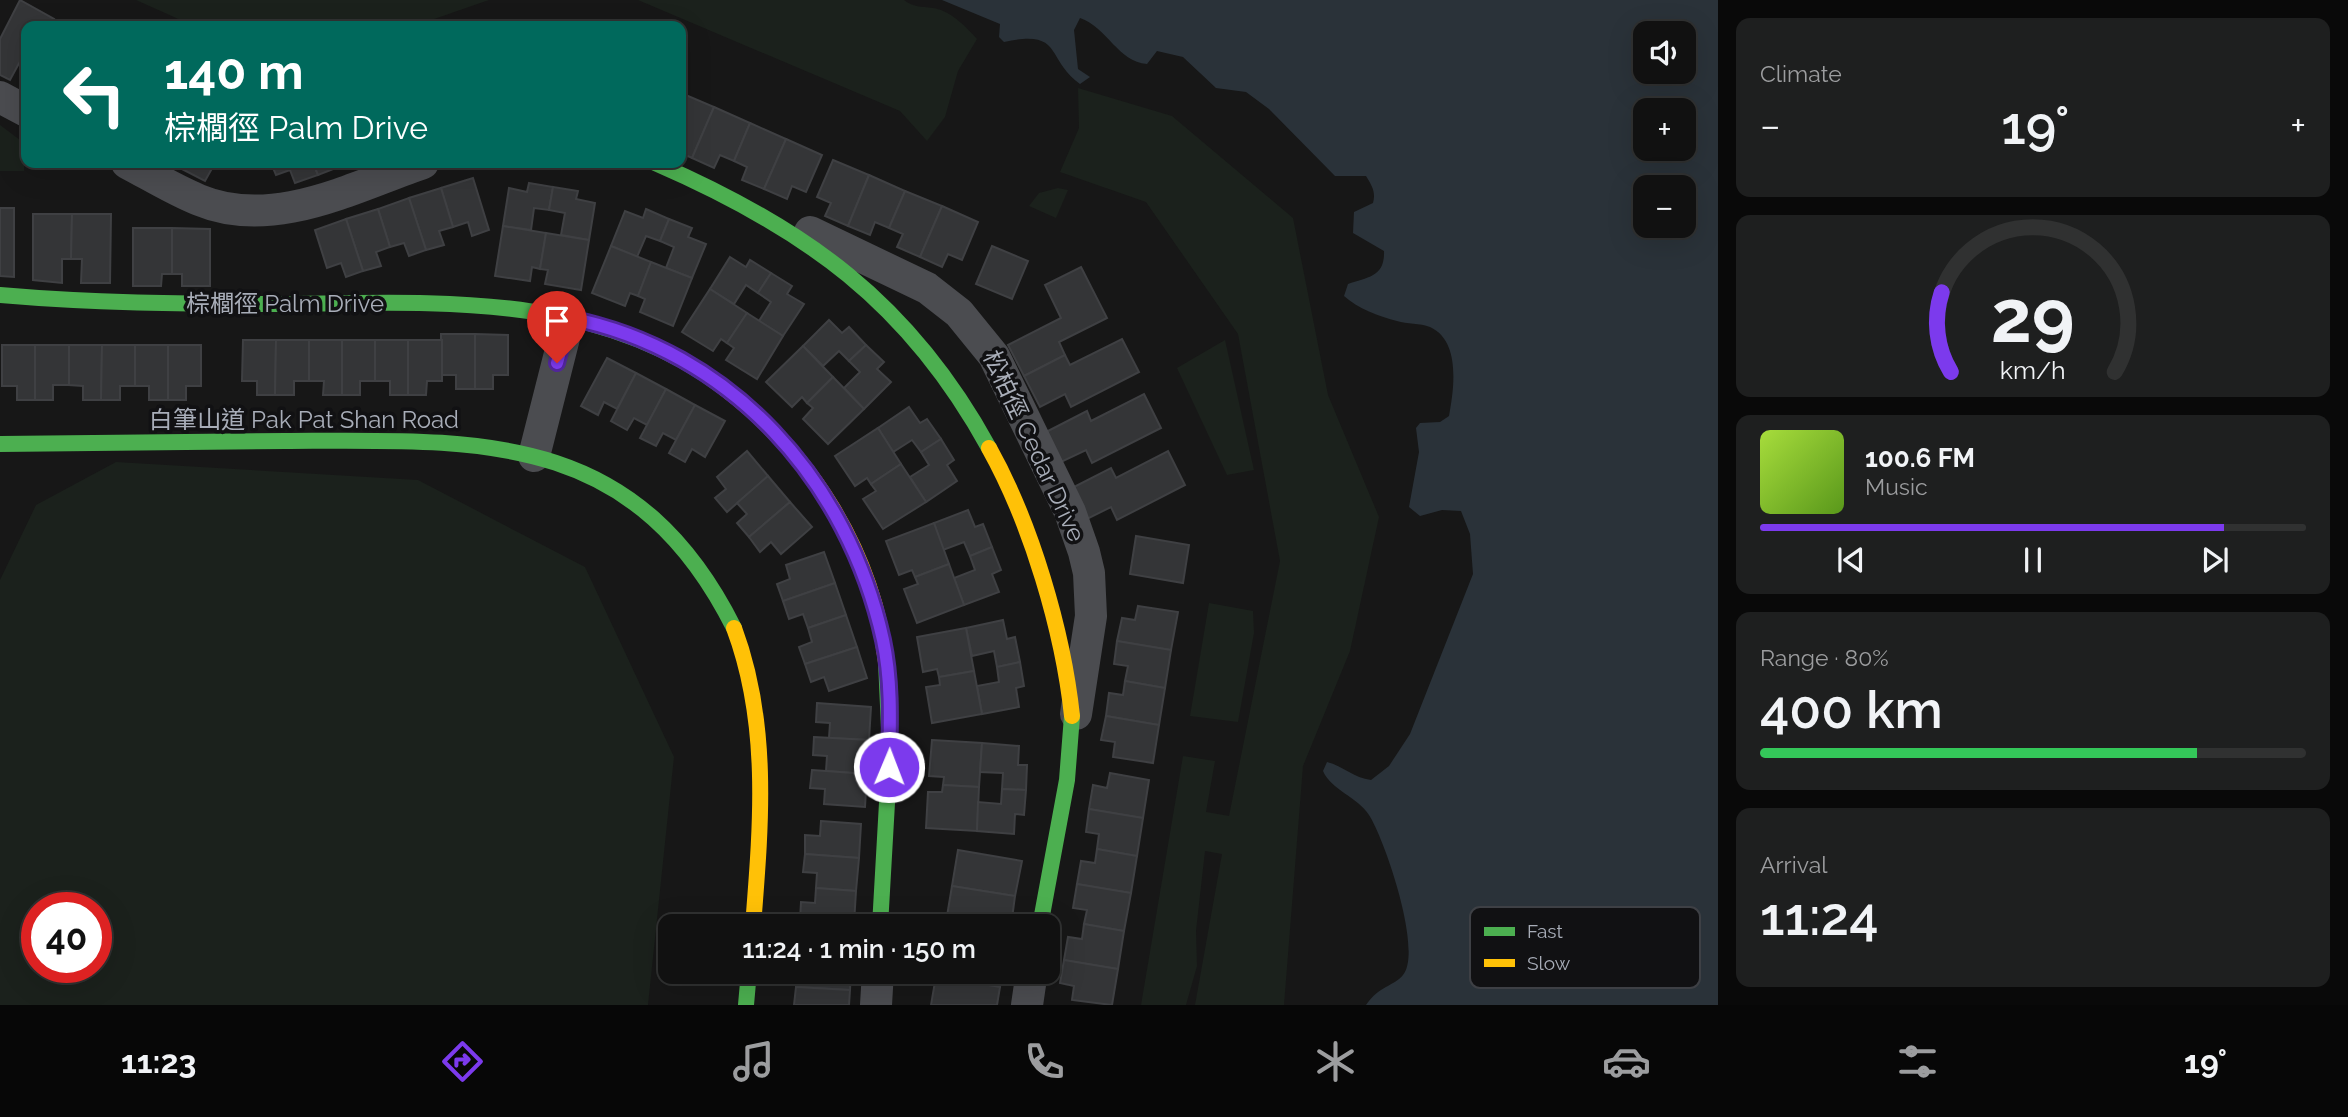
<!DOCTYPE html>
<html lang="en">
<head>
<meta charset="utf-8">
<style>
	body { margin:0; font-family:Raleway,"Noto Sans TC",sans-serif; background:#1e1f1f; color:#f1f3f6; height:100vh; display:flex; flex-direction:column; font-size:26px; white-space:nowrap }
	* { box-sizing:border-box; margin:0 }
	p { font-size:23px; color:#9c9d9f }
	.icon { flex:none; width:38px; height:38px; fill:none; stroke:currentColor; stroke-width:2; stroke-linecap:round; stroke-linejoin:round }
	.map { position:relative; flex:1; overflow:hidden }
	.sheet { display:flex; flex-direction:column; gap:18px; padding:18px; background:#090909; width:630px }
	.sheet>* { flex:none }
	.top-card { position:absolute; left:21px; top:21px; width:665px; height:147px; border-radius:14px; box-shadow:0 7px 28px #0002,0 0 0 2px #303131; background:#00695c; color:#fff; overflow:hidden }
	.controls { position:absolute; left:1633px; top:21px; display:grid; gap:14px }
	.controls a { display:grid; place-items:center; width:63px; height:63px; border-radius:14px; background:#111; box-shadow:0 7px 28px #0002,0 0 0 2px #303131; font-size:35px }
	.speed { position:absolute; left:21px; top:892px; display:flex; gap:14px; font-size:35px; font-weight:700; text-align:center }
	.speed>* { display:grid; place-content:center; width:91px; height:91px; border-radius:50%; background:#111; box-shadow:0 7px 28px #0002,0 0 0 2px #303131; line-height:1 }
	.speed .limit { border:10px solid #d22; background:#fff; color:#111 }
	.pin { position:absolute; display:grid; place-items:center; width:60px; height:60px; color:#fff; margin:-72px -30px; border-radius:50% 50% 50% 0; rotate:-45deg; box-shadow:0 0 7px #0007 }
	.pin .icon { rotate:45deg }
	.me { position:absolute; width:77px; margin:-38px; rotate:1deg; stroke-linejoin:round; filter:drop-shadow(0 0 5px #0008) }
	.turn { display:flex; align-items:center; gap:24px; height:147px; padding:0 28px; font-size:32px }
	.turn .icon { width:91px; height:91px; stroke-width:2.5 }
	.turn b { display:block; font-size:49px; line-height:60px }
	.big { font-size:52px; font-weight:600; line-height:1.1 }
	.sheet .card { flex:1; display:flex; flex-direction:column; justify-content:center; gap:10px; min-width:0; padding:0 24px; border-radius:14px; background:#1e1f1f }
	.sheet .dial { align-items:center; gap:0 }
	.dial svg { height:182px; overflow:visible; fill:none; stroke:#303131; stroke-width:7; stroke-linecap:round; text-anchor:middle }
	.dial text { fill:#f1f3f6; stroke:none }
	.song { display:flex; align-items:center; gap:21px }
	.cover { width:84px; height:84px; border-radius:10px; background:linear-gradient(135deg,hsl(80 70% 55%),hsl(90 70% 35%)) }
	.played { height:7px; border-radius:4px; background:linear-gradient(90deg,#7c3aed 85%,#303131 85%) }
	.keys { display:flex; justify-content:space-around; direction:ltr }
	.heat { display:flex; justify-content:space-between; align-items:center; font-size:38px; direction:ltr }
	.charge { height:10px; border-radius:5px; background:linear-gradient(90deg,#34c759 80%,#303131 0) }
	.trip { position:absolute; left:658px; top:914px; width:402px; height:70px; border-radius:14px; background:#111; box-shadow:0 7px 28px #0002,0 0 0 2px #303131; font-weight:600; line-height:70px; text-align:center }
	.tabs { display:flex; height:112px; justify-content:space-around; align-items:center; background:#070707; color:#9c9d9f }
	.tabs .icon { width:49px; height:49px }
	.tabs .active { color:#7c3aed }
	.tabs b { font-size:32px; color:#f1f3f6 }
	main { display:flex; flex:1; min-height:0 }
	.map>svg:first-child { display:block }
	.green { fill:#1b211c; fill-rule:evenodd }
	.water { fill:#2a3239; fill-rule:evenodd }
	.building { fill:#343537; stroke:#3f4043; stroke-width:2 }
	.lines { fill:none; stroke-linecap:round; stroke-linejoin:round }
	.street { stroke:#4b4c50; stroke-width:32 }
	.fast { stroke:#4caf50; stroke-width:16 }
	.slow { stroke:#ffc107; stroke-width:16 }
	.route-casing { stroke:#51269a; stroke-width:18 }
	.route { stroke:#7c3aed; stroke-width:12 }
	.labels { text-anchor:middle; stroke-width:7; stroke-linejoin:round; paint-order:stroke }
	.street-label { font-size:24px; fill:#a8adb8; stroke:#111113 }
	.key { fill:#111113; stroke:#3e4045; stroke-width:2 }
	.key-label { font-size:19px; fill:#a8adb8 }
</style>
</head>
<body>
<main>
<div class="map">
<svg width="1718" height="1005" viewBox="0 0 1718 1005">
	<rect width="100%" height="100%" fill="#171717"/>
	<g class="green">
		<polygon points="136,0 489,0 414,26 194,26"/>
		<path d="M638,0H904C917,10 927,5 941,10C956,16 967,28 977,39L958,71L945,117L927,141L900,111Z"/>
		<polygon points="1078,88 1172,116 1293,218 1328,395 1379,517 1350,651 1303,766 1284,1005 1195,1005 1222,854 1205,851 1196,931 1197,966 1186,1005 1141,1005 1183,756 1215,761 1206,812 1229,816 1280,561 1238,334 1146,202 1060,172 1079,128"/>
		<polygon points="0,125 24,143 24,171 0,171"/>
		<polygon points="1058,188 1068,190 1056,218 1029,206 1039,193"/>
		<polygon points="1225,340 1254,470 1227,475 1177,368"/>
		<path d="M116,462L418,480L585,567L674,757L648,1005H0V580L36,505ZM96,908V968H37V908Z"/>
		<polygon points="1209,603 1253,611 1254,633 1238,722 1190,716"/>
	</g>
	<path class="water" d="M942,0H1718V1005H1366C1379,986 1394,986 1403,975C1423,951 1385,840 1369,815C1358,797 1331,790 1323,771L1327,762C1343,766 1354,778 1371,780L1389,766L1410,734L1473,574L1470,534L1461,511L1442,510L1420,516L1409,507L1419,452L1416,428L1420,423L1440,422L1449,416C1454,389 1461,341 1430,327C1420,323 1407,324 1397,321C1380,317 1357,308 1344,296L1348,284C1368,277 1385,277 1384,251L1353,233L1354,212L1373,203C1376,192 1372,186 1366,176H1335L1269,109L1246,92L1216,88L1183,57L1157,51L1147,64C1118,62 1107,27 1080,18L1074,30L1078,69L1090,77L1080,84C1045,59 1064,29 1004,42L999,37L1000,24ZM1645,33H1684V72H1645ZM1645,110H1684V149H1645ZM1645,187H1684V226H1645Z"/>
	<g class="building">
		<polygon points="20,0 54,19 50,26 26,26 26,55 24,54 10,80 0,75 0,39"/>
		<polygon points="681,93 714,107 692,158 681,153"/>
		<polygon points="714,107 750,123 734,161 720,155 714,168 692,158"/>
		<polygon points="750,123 786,139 764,189 742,180 747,167 734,161"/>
		<polygon points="786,139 822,155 806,192 792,186 787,199 764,189"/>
		<polygon points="833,160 869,175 848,226 825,216 831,203 817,197"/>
		<polygon points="183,163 215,163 205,181 180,168"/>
		<polygon points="271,163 313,163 318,175 295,183 290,170 276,175"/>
		<polygon points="313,163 339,163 341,166 318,175"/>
		<polygon points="869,175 905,191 889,228 875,222 870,235 848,226"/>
		<polygon points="473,178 489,230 472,236 468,222 453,227 441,188"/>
		<polygon points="529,183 553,187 549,210 534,208 531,230 503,226 509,188 527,192"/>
		<polygon points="553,187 578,191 576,199 595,203 589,240 561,235 565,213 549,210"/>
		<polygon points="441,188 453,227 439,231 444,245 426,250 409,198"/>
		<polygon points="905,191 942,206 920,257 897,247 903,234 889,228"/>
		<polygon points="409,198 426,250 409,256 404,243 390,247 378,209"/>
		<polygon points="942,206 978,222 962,260 948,254 942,267 920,257"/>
		<polygon points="0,208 14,208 14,277 0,276"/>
		<polygon points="378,209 390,247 376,252 381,266 363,271 346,219"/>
		<polygon points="646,209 669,219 660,241 646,236 637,257 611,246 625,211 643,218"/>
		<polygon points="33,214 72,214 71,259 62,259 62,283 33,280"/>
		<polygon points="72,214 111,214 110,283 81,283 82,259 71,259"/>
		<polygon points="346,219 363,271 346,277 341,263 327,268 315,230"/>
		<polygon points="669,219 692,228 688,237 706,244 692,278 666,268 674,247 660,241"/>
		<polygon points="503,226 546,233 540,269 532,267 530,281 495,276"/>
		<polygon points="133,228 172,228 172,274 162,274 161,286 133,286"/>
		<polygon points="172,228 210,229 210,286 182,286 182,274 172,274"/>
		<polygon points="546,233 589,240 581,290 545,284 548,270 540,269"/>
		<polygon points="611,246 651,262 638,296 630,293 625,306 592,293"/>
		<polygon points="992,246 1028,261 1012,299 976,284"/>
		<polygon points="730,257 746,267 750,260 771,273 758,293 746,285 734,304 710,289"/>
		<polygon points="651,262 692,278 673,326 640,312 645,299 638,296"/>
		<polygon points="1081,267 1107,318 1059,342 1065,355 1024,376 1008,345 1061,318 1045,285"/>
		<polygon points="771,273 792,286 787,294 804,304 783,336 759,321 771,302 758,293"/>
		<polygon points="710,289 747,313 727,343 721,339 713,351 682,332"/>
		<polygon points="747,313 783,336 757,379 726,360 734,348 727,343"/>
		<polygon points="829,320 842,333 849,327 866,345 849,361 839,351 823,366 803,346"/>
		<polygon points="441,334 475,334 475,389 456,389 456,375 441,375"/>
		<polygon points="475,334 508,335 508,375 493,375 493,389 475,389"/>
		<polygon points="1122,339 1139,372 1071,407 1065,394 1040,407 1024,376 1065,355 1070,365"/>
		<polygon points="243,340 276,340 275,395 257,395 257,381 242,381"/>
		<polygon points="276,340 309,340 309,381 294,381 294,395 275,395"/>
		<polygon points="309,340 342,340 342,395 323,395 324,381 309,381"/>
		<polygon points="342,340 375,340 375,381 360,381 360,395 342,395"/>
		<polygon points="375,340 408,340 408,395 390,395 390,381 375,381"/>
		<polygon points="408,340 442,340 442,381 427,381 426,395 408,395"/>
		<polygon points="2,345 35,345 35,400 17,400 17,386 2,386"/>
		<polygon points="35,345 69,345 69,385 53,385 53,400 35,400"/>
		<polygon points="69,345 102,345 101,400 83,400 83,386 69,385"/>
		<polygon points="102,345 135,345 135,386 120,386 120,400 101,400"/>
		<polygon points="135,345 168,345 168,400 149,400 149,386 135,386"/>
		<polygon points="168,345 201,345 201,386 186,386 186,400 168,400"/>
		<polygon points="866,345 884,362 877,369 891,382 864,409 844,388 860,372 849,361"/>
		<polygon points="803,346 833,377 807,403 802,397 792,407 766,382"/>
		<polygon points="607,358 636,373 617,409 604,402 598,415 581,406"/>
		<polygon points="636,373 666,389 647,425 634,418 627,430 611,421"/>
		<polygon points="833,377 864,409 828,444 803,419 813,408 807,403"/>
		<polygon points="666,389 695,405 676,440 663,433 656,446 640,438"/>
		<polygon points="1144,394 1161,428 1092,463 1086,450 1061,462 1046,432 1087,411 1091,421"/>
		<polygon points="695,405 725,421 705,457 692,449 685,462 669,453"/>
		<polygon points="909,407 920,423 927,419 941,439 921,452 912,440 893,452 878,428"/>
		<polygon points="878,428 901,464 871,484 867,478 855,486 835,456"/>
		<polygon points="941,439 954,460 947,465 957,481 926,502 910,477 929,465 921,452"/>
		<polygon points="747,451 768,476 727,512 715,498 726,489 717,477"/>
		<polygon points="1168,451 1185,485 1117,520 1111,507 1085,520 1070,489 1111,468 1116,478"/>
		<polygon points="901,464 926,502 883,529 863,499 876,491 871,484"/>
		<polygon points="768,476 790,502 749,537 737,523 747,514 737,503"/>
		<polygon points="790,502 812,527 781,554 771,542 760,552 749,537"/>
		<polygon points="968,510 975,527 983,524 992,547 970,556 964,542 943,550 934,523"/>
		<polygon points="934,523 949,564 915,577 912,570 899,575 886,541"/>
		<polygon points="1136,536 1189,545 1183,583 1130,574"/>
		<polygon points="992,547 1001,570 992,574 999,592 964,605 954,578 975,570 970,556"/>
		<polygon points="824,552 835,583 783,601 777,584 790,579 786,565"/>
		<polygon points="949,564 964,605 917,623 904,589 918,584 915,577"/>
		<polygon points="835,583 846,615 808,628 803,614 789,619 783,601"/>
		<polygon points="1138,606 1178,612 1171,650 1117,641 1122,618 1135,620"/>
		<polygon points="846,615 857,647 805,664 799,647 812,642 808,628"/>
		<polygon points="1003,620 1007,639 1015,637 1020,662 997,667 994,651 972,656 966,628"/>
		<polygon points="966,628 974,671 939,677 937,669 923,672 917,637"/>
		<polygon points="1117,641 1171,650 1165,688 1125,681 1128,666 1114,664"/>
		<polygon points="857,647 867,678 829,691 824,677 811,682 805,664"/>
		<polygon points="1020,662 1024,686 1016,688 1019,707 982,714 977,686 999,682 997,667"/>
		<polygon points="974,671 982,714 932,723 926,687 940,685 939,677"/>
		<polygon points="1125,681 1165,688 1159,725 1106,716 1109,693 1123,695"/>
		<polygon points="817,703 871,707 869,740 829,738 830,723 816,722"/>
		<polygon points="1106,716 1159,725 1153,763 1113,757 1115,742 1101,740"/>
		<polygon points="814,737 869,740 867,774 826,771 827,756 813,755"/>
		<polygon points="932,740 982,743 979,787 943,785 944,777 929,776"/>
		<polygon points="982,743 1019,746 1018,765 1027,765 1026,790 1002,789 1003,773 980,772"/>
		<polygon points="812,770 867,774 865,807 824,804 825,789 810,788"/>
		<polygon points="1110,773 1149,780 1143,818 1089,809 1093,785 1107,788"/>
		<polygon points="943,785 979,787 977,831 926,828 928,792 942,792"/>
		<polygon points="1002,789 1026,790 1024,815 1015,814 1014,834 977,831 978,802 1001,804"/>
		<polygon points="1089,809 1143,818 1137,856 1097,849 1099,834 1086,832"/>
		<polygon points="821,821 861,824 859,858 805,854 805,835 820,836"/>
		<polygon points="1097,849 1137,856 1131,893 1077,884 1081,861 1095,863"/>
		<polygon points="958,850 1022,861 1015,896 952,886"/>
		<polygon points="805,854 859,858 856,891 816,888 817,873 803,872"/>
		<polygon points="1077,884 1131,893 1124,931 1084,924 1087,910 1073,908"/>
		<polygon points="952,886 1015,896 1011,926 946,922"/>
		<polygon points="816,888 856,891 854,924 800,920 801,902 815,903"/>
		<polygon points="800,920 854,924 854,926 800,926"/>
		<polygon points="1084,924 1124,931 1118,969 1064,960 1068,937 1082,939"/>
		<polygon points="1064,960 1118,969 1112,1005 1072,1000 1074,986 1060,983"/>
		<polygon points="796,971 851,971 850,990 796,987"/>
		<polygon points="937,971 1002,971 1000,987 936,976"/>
		<polygon points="936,976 1000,987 997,1005 931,1005"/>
		<polygon points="796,987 850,990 849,1005 794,1005"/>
	</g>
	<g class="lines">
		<g class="street">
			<polyline points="0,97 26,111"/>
			<path d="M127,163C150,175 174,190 199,200C273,231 353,187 423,163"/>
			<polyline points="810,232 927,288 959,313 994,356 1070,512 1084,552 1089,573 1091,616 1076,714"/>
			<polyline points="534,456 569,318"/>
			<polyline points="876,1005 878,971"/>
			<polyline points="1027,1005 1032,971"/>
		</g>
		<g class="fast">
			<path d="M655,163C805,228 909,302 989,448"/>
			<path d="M0,295C92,303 183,304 275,304C429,303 595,289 724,388"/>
			<path d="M0,444C95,443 190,442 285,441C480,440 634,429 734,628"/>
			<polyline points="880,926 890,750 886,662"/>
			<polyline points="1040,926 1067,780 1072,716"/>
			<polyline points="746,1005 749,971"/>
		</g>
		<g class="slow">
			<path d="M724,388C811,454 873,552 886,662"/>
			<path d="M989,448C1031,523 1063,631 1072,716"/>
			<path d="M734,628C770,724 761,825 753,926"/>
		</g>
	</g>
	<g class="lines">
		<defs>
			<path id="route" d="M557,363L569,318C731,350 848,481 883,640C892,682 890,725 889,767"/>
		</defs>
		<use href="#route" class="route-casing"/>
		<use href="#route" class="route"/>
	</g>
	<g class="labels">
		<g class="street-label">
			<text x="285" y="312">棕櫚徑 Palm Drive</text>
			<text x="304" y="428">白筆山道 Pak Pat Shan Road</text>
			<text transform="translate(1034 446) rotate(65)" y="8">松柏徑 Cedar Drive</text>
		</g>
	</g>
	<rect x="1470" y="907" width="230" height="81" rx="10" class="key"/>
	<rect x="1484" y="927" width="31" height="9" fill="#4caf50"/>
	<rect x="1484" y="959" width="31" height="8" fill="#ffc107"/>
	<g class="key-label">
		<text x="1527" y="938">Fast</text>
		<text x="1527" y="970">Slow</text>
	</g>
</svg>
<div class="controls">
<a><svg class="icon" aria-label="sound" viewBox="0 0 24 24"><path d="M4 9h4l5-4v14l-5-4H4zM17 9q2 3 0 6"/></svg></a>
<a>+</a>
<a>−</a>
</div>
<div class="speed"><div class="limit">40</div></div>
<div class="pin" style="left:557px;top:363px;background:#d93025"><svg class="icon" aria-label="arrive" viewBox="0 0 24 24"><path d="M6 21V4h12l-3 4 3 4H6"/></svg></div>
<svg class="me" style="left:889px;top:767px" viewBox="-20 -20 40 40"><circle r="17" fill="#7c3aed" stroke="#fff" stroke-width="3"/><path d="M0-11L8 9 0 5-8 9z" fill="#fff"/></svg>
<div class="trip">11:24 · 1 min · 150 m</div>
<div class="top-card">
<div class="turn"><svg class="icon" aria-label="left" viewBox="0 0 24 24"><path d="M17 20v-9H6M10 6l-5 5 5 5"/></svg><div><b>140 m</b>棕櫚徑 Palm Drive</div></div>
</div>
</div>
<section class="sheet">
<div class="card"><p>Climate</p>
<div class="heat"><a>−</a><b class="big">19°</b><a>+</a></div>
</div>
<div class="card dial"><svg viewBox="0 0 100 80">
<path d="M14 69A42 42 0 1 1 86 69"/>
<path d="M14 69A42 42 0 0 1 10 34" stroke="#7c3aed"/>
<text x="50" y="56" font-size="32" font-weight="700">29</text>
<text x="50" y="72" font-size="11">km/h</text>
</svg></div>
<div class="card">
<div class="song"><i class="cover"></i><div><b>100.6 FM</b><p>Music</p></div></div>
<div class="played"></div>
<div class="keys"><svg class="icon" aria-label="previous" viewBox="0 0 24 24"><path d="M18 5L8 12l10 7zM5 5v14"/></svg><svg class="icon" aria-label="pause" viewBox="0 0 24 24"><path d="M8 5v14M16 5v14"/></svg><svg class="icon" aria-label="next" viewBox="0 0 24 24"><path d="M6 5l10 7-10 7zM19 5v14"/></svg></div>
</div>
<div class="card"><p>Range · 80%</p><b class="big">400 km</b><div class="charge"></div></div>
<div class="card"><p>Arrival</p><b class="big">11:24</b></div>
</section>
</main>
<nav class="tabs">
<b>11:23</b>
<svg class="icon active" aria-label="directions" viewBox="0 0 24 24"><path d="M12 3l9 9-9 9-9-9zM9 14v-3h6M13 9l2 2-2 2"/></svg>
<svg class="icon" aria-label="music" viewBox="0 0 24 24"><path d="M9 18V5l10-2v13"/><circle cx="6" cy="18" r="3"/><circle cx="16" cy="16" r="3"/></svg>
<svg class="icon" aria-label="phone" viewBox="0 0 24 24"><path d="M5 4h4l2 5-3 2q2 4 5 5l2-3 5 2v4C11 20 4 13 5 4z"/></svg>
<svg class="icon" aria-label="climate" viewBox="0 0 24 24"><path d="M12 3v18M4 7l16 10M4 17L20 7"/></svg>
<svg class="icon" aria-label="car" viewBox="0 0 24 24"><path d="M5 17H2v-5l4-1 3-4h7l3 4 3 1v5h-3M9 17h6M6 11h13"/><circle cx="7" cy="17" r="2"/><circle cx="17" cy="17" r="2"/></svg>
<svg class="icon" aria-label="filters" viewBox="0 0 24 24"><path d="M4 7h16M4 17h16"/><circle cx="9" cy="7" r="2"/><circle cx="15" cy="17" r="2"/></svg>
<b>19°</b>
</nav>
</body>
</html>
